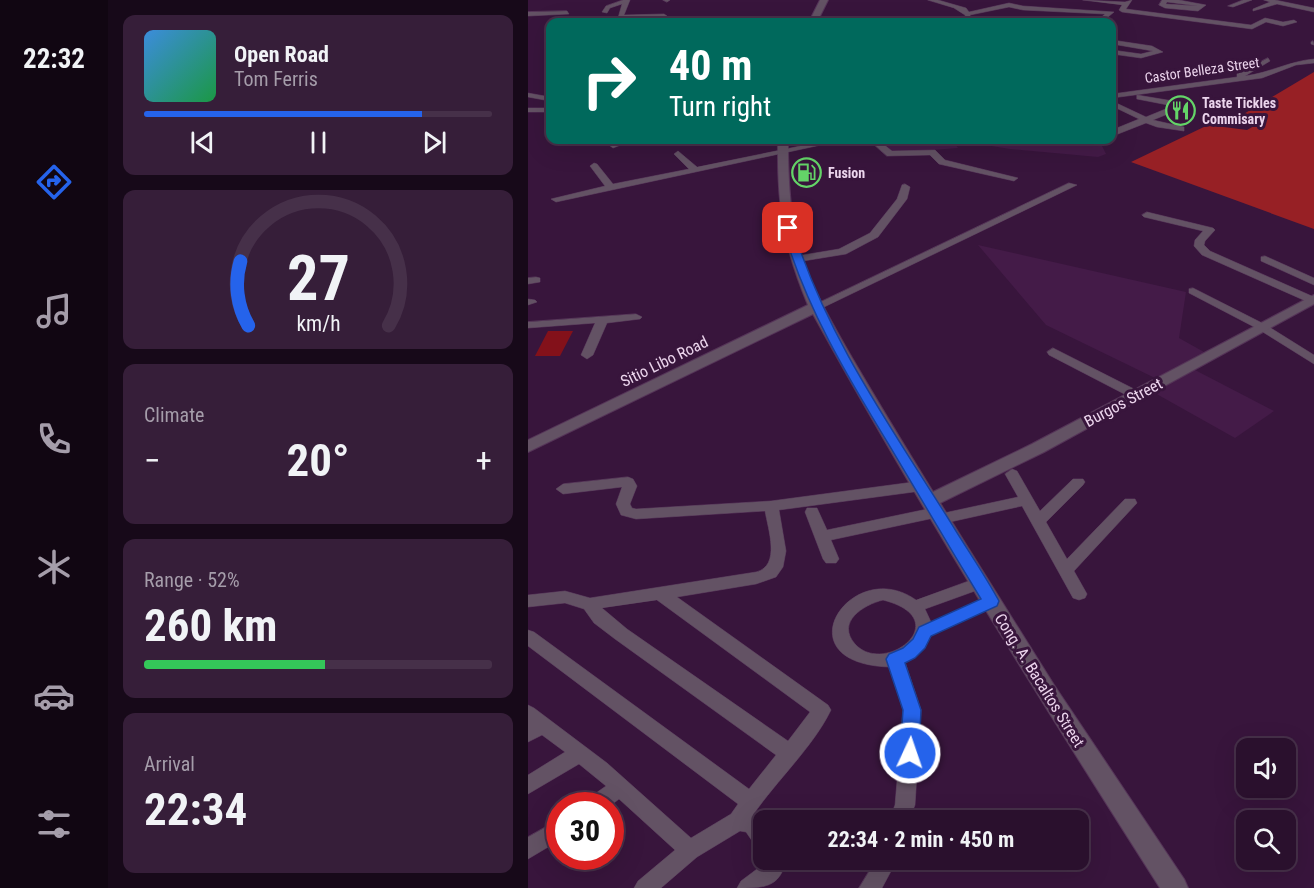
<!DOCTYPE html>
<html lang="en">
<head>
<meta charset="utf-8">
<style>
	body { margin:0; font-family:"Roboto Condensed",sans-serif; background:#361e39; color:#f1f3f6; height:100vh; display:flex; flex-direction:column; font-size:22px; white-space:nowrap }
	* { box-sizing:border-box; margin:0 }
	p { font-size:20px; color:#a59daa }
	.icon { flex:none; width:33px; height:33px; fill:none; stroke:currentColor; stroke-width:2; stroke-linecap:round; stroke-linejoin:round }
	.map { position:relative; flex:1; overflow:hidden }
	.sheet { display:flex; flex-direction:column; gap:15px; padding:15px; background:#170919; width:420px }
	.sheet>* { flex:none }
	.hud { position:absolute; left:18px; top:18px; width:570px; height:126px; border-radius:12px; box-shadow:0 6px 24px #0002,0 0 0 2px #463049; background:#00695c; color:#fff; overflow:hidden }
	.tools { position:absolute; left:708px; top:738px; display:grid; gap:12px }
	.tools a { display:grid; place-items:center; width:60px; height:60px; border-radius:12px; background:#2a102d; box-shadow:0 6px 24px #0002,0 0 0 2px #463049; font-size:30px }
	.speed { position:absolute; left:18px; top:792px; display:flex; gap:12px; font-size:30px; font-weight:700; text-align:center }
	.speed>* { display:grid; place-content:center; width:78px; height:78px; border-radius:50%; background:#2a102d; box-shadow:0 6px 24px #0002,0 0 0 2px #463049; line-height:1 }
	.speed .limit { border:9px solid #d22; background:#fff; color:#111 }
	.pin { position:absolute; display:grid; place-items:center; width:51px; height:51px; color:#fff; margin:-26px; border-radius:12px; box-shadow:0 3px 9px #0006 }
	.me { position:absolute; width:66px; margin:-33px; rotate:3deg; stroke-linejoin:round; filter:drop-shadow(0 0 4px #0008) }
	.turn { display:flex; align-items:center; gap:21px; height:126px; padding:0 24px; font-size:27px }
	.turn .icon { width:78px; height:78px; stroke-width:2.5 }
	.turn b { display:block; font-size:42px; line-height:51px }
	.big { font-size:45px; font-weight:700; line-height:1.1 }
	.sheet .tile { flex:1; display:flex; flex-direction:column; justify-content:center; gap:9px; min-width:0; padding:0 21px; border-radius:12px; background:#361e39 }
	.sheet .dial { align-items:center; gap:0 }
	.dial svg { height:156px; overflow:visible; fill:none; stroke:#463049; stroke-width:7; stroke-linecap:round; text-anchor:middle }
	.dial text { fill:#f1f3f6; stroke:none }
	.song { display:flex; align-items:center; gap:18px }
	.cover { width:72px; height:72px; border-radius:9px; background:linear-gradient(135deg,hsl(210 70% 55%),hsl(140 70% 35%)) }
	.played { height:6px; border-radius:3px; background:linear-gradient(90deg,#2563eb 80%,#463049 80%) }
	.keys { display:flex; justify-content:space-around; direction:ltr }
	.heat { display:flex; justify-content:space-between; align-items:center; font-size:33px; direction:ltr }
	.charge { height:9px; border-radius:4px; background:linear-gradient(90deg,#34c759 52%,#463049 0) }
	.trip { position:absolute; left:225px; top:810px; width:336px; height:60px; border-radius:12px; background:#2a102d; box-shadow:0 6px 24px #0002,0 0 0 2px #463049; font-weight:700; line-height:60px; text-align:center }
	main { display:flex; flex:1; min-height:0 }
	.tab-bar { display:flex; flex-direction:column; width:108px; justify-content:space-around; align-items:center; background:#110612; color:#a59daa }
	.tab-bar .icon { width:42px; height:42px }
	.tab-bar .active { color:#2563eb }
	.tab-bar b { font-size:27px; color:#f1f3f6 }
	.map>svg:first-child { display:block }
	.built { fill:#441b48 }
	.green { fill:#83111a }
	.forest { fill:#972025 }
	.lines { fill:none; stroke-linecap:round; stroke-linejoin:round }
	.minor-casing { stroke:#553458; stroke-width:1 }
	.tertiary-casing { stroke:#553458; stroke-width:2 }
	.minor { fill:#635264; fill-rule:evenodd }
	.tertiary { fill:#635264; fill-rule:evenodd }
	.route { fill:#2563eb; stroke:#184099; stroke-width:1.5 }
	.labels { text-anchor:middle; stroke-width:6; stroke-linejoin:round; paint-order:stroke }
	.far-street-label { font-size:14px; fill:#ecd5ed; stroke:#38153c }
	.far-poi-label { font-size:14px; font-weight:bold; fill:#ecd5ed; stroke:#38153c; text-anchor:start }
	.street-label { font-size:16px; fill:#ecd5ed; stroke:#38153c }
</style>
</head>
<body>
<main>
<nav class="tab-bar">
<b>22:32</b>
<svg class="icon active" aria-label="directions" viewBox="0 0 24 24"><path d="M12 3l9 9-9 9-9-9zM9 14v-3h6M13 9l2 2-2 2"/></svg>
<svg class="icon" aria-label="music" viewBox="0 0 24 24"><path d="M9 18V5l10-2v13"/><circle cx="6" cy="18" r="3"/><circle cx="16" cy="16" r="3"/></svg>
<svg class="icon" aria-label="phone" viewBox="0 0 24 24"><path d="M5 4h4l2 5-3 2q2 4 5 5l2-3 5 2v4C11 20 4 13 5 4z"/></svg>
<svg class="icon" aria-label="climate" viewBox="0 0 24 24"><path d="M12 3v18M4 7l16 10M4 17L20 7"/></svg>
<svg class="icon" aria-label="car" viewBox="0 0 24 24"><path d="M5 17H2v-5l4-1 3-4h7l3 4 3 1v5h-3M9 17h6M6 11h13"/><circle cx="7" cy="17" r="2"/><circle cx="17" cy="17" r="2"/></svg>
<svg class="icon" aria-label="filters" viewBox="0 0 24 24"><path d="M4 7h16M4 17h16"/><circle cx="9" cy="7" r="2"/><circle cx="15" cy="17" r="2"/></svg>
</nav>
<section class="sheet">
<div class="tile">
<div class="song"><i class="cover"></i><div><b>Open Road</b><p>Tom Ferris</p></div></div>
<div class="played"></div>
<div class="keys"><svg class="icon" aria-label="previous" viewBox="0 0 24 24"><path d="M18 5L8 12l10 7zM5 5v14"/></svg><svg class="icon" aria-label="pause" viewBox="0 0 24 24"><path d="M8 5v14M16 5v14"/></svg><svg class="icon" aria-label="next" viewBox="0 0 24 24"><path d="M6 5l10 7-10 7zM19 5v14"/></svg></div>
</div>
<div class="tile dial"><svg viewBox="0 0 100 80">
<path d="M14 69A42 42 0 1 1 86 69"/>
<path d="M14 69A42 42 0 0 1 10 36" stroke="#2563eb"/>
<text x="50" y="56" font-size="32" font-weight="700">27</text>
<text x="50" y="72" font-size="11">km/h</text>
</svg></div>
<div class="tile"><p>Climate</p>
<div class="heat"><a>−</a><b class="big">20°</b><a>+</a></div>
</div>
<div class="tile"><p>Range · 52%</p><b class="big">260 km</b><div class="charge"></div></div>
<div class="tile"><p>Arrival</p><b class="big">22:34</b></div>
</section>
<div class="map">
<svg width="786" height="888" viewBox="0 0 786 888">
	<rect width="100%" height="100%" fill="#38153c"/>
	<g class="built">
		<polygon points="350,140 424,140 430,148 366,153"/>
		<polygon points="427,140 571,140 578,154 570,157 482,149"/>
		<polygon points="450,245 658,292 651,338 676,352 627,378 518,325"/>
		<polygon points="667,370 746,411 707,438 625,392"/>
	</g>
	<polygon class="green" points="20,331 45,331 32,356 7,356"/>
	<polygon class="forest" points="786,72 786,229 603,162 680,125 719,130 735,121 714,115"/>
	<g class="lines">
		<defs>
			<g id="minor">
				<polygon points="95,0 102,0 96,15 136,14 139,16 136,18 90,18 94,4 82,8 79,13 74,12 78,6"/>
				<polygon points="135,0 142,0 139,2"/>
				<polygon points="400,0 410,0 438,8 441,12 481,3 495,6 586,12 574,22 568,22 577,14 495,10 481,7 442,15 443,19 482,20 485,22 439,22 437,15 426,8"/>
				<polygon points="555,0 597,2 604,0 598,9 723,25 737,18 755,22 766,20 769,22 755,26 738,22 724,29 594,12 591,10 594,5"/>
				<path d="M634,0H651L678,5L670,11L637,8L631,5ZM639,2L670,6L638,4Z"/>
				<polygon points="715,0 724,0 705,7 700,6"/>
				<polygon points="736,0 747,0 786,8 786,12 749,4 725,11 725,9 742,2"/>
				<polygon points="39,11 41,14 0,16 0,12"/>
				<polygon points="584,40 624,46 635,52 613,58 584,54 584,50 613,54 625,51 584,44"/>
				<polygon points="785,41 786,45 783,44 783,42"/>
				<path d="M740,58L742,61L717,76C741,73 762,61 786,59V63L768,65L734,78L584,98V94L709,77V74Z"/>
				<polygon points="0,93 22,97 22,101 0,97"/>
				<polygon points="609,95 657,103 657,107 625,120 656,127 656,131 629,127 618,123 590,134 584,134 584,130 611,119 584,106 584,101 618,117 645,106 609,99"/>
				<rect x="0" y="108" width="22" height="4"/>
				<polygon points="94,140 105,140 85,148 81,145"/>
				<polygon points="302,140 316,140 28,202 23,199 77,186 62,166 66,163 69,164 85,184 161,169 146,154 150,151 169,167"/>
				<polygon points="341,140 350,140 364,151 407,150 417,160 490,178 486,181 411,164 402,155 359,156"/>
				<polygon points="541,183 549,185 292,309 288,310 282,307"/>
				<polygon points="377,184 382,187 379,199 350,237 318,254 269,262 264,259 269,256 311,249 342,233 369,199 374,185"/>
				<polygon points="619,212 685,228 687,230 677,241 676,245 682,251 786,297 786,303 780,302 674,255 666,246 667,240 675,231 616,217 614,215"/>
				<polygon points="737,256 786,278 786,285 733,261 733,257"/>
				<polygon points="8,277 12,278 12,282 0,284 0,278"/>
				<polygon points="665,288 738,325 786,355 786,364 730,329 661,293 661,289"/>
				<polygon points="0,299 7,300 9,302 0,305"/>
				<polygon points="108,314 114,317 112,319 79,323 65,355 59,359 53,355 67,323 0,328 0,322"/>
				<polygon points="525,348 612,392 614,395 612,398 604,398 521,355 519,352"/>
				<polygon points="484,469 489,471 512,511 545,479 555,479 557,482 555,485 518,522 539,559 597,499 607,499 609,503 546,571 559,594 557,598 551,600 545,598 494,506 413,524 408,523 406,518 303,540 311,559 308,563 298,563 295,559 277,512 279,508 289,508 299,530 409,507 414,508 416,513 490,497 477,474"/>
				<path d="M100,477L105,479L109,486L102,504L104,508L108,509L243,501L393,481L400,486L393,491L251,510L258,551L255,567L248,577L228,584L149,597L300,705L303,710C285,747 249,780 225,815C240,821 236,838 236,851L229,848L218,832L212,831L169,857L133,888H106L110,881L147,850L91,799L82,806H55L58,800L78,786L51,764L0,794V775L37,752L14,735L0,742V705L6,708L79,763L163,838L203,814L210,804L0,646V630L6,632L221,789L248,755L87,639L66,623L56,609L37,603L0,607V595L37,591L62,598L228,572C253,566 240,529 237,511L108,519L93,515L88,504L94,487L35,494L28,489L35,484ZM129,600L282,712L260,741L99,629L74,608Z"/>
				<path d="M452,577L458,579L460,583L458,587L397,609L403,622L463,595L469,597L471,601L469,605C448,615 423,624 403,636C393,643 396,655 377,662L393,710L387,805L381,820H361L367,805L375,710L361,667C251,663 324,554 388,600ZM355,600C430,619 357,677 327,644C308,622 335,605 355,600Z"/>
				<polygon points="32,819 32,840 0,859 0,837"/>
				<path d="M238,860H258C252,888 236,888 209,888L213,881L237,863Z"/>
				<polygon points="348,860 369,860 354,888 331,888"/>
			</g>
			<g id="tertiary">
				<polygon points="292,0 300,0 289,22 281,22"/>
				<path d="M250,140H260C260,169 261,198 266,226C274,272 298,312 320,351C348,399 376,445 405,492L504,444L786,295V304L516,452L412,503L526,685L656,879L660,888H632C512,700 393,510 285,314L0,452V440L280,305C255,245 249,206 250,140Z"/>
			</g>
		</defs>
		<use href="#minor" class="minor-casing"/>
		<use href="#tertiary" class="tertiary-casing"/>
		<use href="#minor" class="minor"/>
		<use href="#tertiary" class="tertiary"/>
	</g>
	<path class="route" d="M260,225L265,228C298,338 368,434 428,531C443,555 458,577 471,601L469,606L403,636L397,648L387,658L377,663L393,710L391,753L388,759L382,761L375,759L372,753L375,710L358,659L361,654L375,648L385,639L391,627L453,599C422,548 392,497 361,445C319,376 277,306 255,228Z"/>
	<defs>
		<symbol id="restaurant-ring" viewBox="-11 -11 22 22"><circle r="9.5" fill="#38153c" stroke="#64d468" stroke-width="1.5"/><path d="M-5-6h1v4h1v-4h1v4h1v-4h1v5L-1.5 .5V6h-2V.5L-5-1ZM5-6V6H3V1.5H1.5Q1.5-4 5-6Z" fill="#64d468"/></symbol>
		<symbol id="fuel-ring" viewBox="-11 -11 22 22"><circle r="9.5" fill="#38153c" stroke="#64d468" stroke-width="1.5"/><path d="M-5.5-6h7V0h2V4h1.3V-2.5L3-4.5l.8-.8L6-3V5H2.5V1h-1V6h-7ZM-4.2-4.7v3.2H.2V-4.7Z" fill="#64d468"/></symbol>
	</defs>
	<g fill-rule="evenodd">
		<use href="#restaurant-ring" x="636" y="94" width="33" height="33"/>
		<use href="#fuel-ring" x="262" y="156" width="33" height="33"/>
	</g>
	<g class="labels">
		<g class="far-street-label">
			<text transform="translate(674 70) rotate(-8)" y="5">Castor Belleza Street</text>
		</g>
		<g class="far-poi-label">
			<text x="674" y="108">Taste Tickles<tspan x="674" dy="16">Commisary</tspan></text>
			<text x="300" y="178">Fusion</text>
		</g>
		<g class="street-label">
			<text transform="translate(136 361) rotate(-26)" y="6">Sitio Libo Road</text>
			<text transform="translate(595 402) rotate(-28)" y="6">Burgos Street</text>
			<text transform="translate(512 680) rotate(58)" y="6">Cong. A. Bacaltos Street</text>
		</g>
	</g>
</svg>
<div class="tools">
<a><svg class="icon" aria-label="sound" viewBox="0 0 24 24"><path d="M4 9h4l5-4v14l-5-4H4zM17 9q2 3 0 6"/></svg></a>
<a><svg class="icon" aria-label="search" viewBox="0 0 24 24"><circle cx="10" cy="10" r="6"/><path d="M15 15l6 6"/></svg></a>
</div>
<div class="speed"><div class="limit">30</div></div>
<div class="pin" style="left:260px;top:228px;background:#d93025"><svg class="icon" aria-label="arrive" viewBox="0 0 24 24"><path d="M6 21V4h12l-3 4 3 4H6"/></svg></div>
<svg class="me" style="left:382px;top:753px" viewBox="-20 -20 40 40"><circle r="17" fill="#2563eb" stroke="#fff" stroke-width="3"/><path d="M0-11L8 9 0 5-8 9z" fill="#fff"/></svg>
<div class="trip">22:34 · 2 min · 450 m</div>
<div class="hud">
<div class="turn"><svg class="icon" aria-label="right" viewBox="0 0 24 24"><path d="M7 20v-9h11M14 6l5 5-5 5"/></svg><div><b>40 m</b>Turn right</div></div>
</div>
</div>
</main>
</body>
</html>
